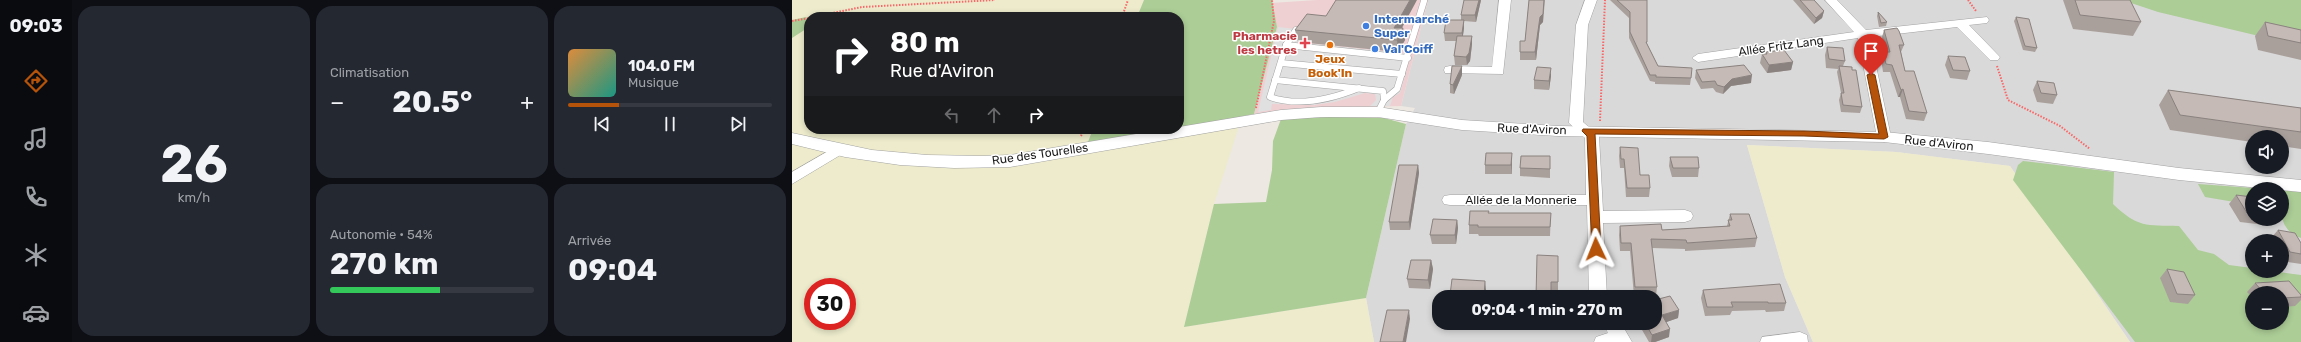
<!DOCTYPE html>
<html lang="fr">
<head>
<meta charset="utf-8">
<style>
	body { margin:0; font-family:Rubik,sans-serif; background:#242831; color:#f1f3f6; height:100vh; display:flex; flex-direction:column; font-size:15px; white-space:nowrap }
	* { box-sizing:border-box; margin:0 }
	p { font-size:13px; color:#9ea1a6 }
	.icon { flex:none; width:22px; height:22px; fill:none; stroke:currentColor; stroke-width:2; stroke-linecap:round; stroke-linejoin:round }
	.map { position:relative; flex:1; overflow:hidden }
	.panel { display:flex; flex-direction:column; gap:6px; padding:6px; background:#0d0f14; width:720px }
	.panel>* { flex:none }
	.hud { position:absolute; left:12px; top:12px; width:380px; height:122px; border-radius:16px; box-shadow:0 2px 6px #0003; background:#202124; color:#fff; overflow:hidden }
	.fabs { position:absolute; left:1453px; top:130px; display:grid; gap:8px }
	.fabs a { display:grid; place-items:center; width:44px; height:44px; border-radius:50%; background:#171b24; box-shadow:0 2px 6px #0003; font-size:20px }
	.speed { position:absolute; left:12px; top:278px; display:flex; gap:8px; font-size:20px; font-weight:700; text-align:center }
	.speed>* { display:grid; place-content:center; width:52px; height:52px; border-radius:50%; background:#171b24; box-shadow:0 2px 6px #0003; line-height:1 }
	.speed .limit { border:6px solid #d22; background:#fff; color:#111 }
	.pin { position:absolute; display:grid; place-items:center; width:34px; height:34px; color:#fff; margin:-41px -17px; border-radius:50% 50% 50% 0; rotate:-45deg; box-shadow:0 0 4px #0007 }
	.pin .icon { rotate:45deg }
	.me { position:absolute; width:44px; margin:-22px; rotate:358deg; stroke-linejoin:round; filter:drop-shadow(0 0 3px #0008) }
	.turn { display:flex; align-items:center; gap:14px; height:84px; padding:0 20px; font-size:18px }
	.turn .icon { width:52px; height:52px; stroke-width:2.5 }
	.turn b { display:block; font-size:28px; line-height:34px }
	.lanes { display:flex; align-items:center; height:38px; padding:0 20px; background:#0003; justify-content:center; gap:20px; direction:ltr }
	.lanes .off { opacity:.35 }
	.big { font-size:30px; font-weight:700; line-height:1.1 }
	.panel .tile { flex:1; display:flex; flex-direction:column; justify-content:center; gap:6px; min-width:0; padding:0 14px; border-radius:16px; background:#242831 }
	.panel .dial { align-items:center; gap:0 }
	.dial b { font-size:52px; line-height:1 }
	.song { display:flex; align-items:center; gap:12px }
	.cover { width:48px; height:48px; border-radius:6px; background:linear-gradient(135deg,hsl(30 70% 55%),hsl(170 70% 35%)) }
	.played { height:4px; border-radius:2px; background:linear-gradient(90deg,#b45309 25%,#363941 25%) }
	.keys { display:flex; justify-content:space-around; direction:ltr }
	.heat { display:flex; justify-content:space-between; align-items:center; font-size:22px; direction:ltr }
	.charge { height:6px; border-radius:3px; background:linear-gradient(90deg,#34c759 54%,#363941 0) }
	.panel .tiles { flex:1; display:grid; gap:6px; grid-template-columns:repeat(3,1fr) }
	.tile:first-child { grid-row:span 2 }
	.trip { position:absolute; left:640px; top:290px; width:230px; height:40px; border-radius:16px; background:#171b24; box-shadow:0 2px 6px #0003; font-weight:700; line-height:40px; text-align:center }
	main { display:flex; flex:1; min-height:0 }
	.tabs { display:flex; flex-direction:column; width:72px; justify-content:space-around; align-items:center; background:#090b0e; color:#9ea1a6 }
	.tabs .icon { width:28px; height:28px }
	.tabs .active { color:#b45309 }
	.tabs b { font-size:18px; color:#f1f3f6 }
	.map>svg:first-child { display:block }
	.residential { fill:#dad9d9; fill-rule:evenodd }
	.commercial { fill:#efd0d2 }
	.farmland { fill:#edebcc; fill-rule:evenodd }
	.forest { fill:#accd96; fill-rule:evenodd }
	.parking { fill:#e0e0e0 }
	.lines { fill:none; stroke-linecap:round; stroke-linejoin:round }
	.service-casing { stroke:#a3a3a3; stroke-width:7 }
	.minor-casing { stroke:#a3a3a3; stroke-width:1 }
	.tertiary-casing { stroke:#a3a3a3; stroke-width:1 }
	.path { stroke:#f96768; stroke-width:2; stroke-dasharray:1.5 1.5; stroke-linecap:butt }
	.service { stroke:#fff; stroke-width:6 }
	.minor { fill:#fff; fill-rule:evenodd }
	.tertiary { fill:#fff; fill-rule:evenodd }
	.wall { fill:#a9a09c }
	.shaded-wall { fill:#8a827f }
	.building { fill:#c5bab5; stroke:#8a827f }
	.route { fill:#b45309; stroke:#753606 }
	.shop-dot { fill:#3f7fe0; stroke:#fff; stroke-width:1.5 }
	.health-dot { fill:#e0444e; stroke:#fff; stroke-width:1.5 }
	.food-dot { fill:#e8710a; stroke:#fff; stroke-width:1.5 }
	.labels { text-anchor:middle; stroke-width:3; stroke-linejoin:round; paint-order:stroke }
	.shop-label { font-size:12px; font-weight:bold; fill:#366cbe; stroke:#fff; text-anchor:start }
	.health-label { font-size:12px; font-weight:bold; fill:#be3a42; stroke:#fff; text-anchor:end }
	.street-label { font-size:12px; fill:#1c1c1c; stroke:#fff }
	.food-label { font-size:12px; font-weight:bold; fill:#c56008; stroke:#fff }
</style>
</head>
<body>
<main>
<nav class="tabs">
<b>09:03</b>
<svg class="icon active" aria-label="directions" viewBox="0 0 24 24"><path d="M12 3l9 9-9 9-9-9zM9 14v-3h6M13 9l2 2-2 2"/></svg>
<svg class="icon" aria-label="music" viewBox="0 0 24 24"><path d="M9 18V5l10-2v13"/><circle cx="6" cy="18" r="3"/><circle cx="16" cy="16" r="3"/></svg>
<svg class="icon" aria-label="phone" viewBox="0 0 24 24"><path d="M5 4h4l2 5-3 2q2 4 5 5l2-3 5 2v4C11 20 4 13 5 4z"/></svg>
<svg class="icon" aria-label="climate" viewBox="0 0 24 24"><path d="M12 3v18M4 7l16 10M4 17L20 7"/></svg>
<svg class="icon" aria-label="car" viewBox="0 0 24 24"><path d="M5 17H2v-5l4-1 3-4h7l3 4 3 1v5h-3M9 17h6M6 11h13"/><circle cx="7" cy="17" r="2"/><circle cx="17" cy="17" r="2"/></svg>
</nav>
<section class="panel">
<div class="tiles">
<div class="tile dial"><b>26</b><p>km/h</p></div>
<div class="tile"><p>Climatisation</p>
<div class="heat"><a>−</a><b class="big">20.5°</b><a>+</a></div>
</div>
<div class="tile">
<div class="song"><i class="cover"></i><div><b>104.0 FM</b><p>Musique</p></div></div>
<div class="played"></div>
<div class="keys"><svg class="icon" aria-label="previous" viewBox="0 0 24 24"><path d="M18 5L8 12l10 7zM5 5v14"/></svg><svg class="icon" aria-label="pause" viewBox="0 0 24 24"><path d="M8 5v14M16 5v14"/></svg><svg class="icon" aria-label="next" viewBox="0 0 24 24"><path d="M6 5l10 7-10 7zM19 5v14"/></svg></div>
</div>
<div class="tile"><p>Autonomie · 54%</p><b class="big">270 km</b><div class="charge"></div></div>
<div class="tile"><p>Arrivée</p><b class="big">09:04</b></div>
</div>
</section>
<div class="map">
<svg width="1509" height="342" viewBox="0 0 1509 342">
	<rect width="100%" height="100%" fill="#ede8e1"/>
	<path class="residential" d="M636,0H1509V342H1338L1218,166L1104,152L955,145L993,277L1021,342H582L574,298L614,124L623,108L609,106ZM1460,137H1490V167H1460ZM1460,189H1490V219H1460ZM1460,241H1490V271H1460ZM1460,293H1490V323H1460ZM647,297H863V323H647Z"/>
	<polygon class="commercial" points="525,0 636,0 609,106 509,108 462,114 485,27 479,3"/>
	<g class="farmland">
		<path d="M0,0H352L345,17H17V129H301L291,153L447,126L422,204L392,327L574,298L582,342H0ZM21,287H55V321H21Z"/>
		<polygon points="955,145 1104,152 1218,166 1338,342 1021,342 993,277"/>
	</g>
	<g class="forest">
		<polygon points="352,0 480,0 485,27 462,114 387,129 387,17 345,17"/>
		<polygon points="1330,0 1509,0 1509,43 1488,41 1366,12"/>
		<polygon points="14,17 17,27 0,38 0,20"/>
		<polygon points="537,117 592,118 614,124 574,298 392,327 422,204 474,202 480,170 481,141 489,119"/>
		<polygon points="301,129 386,129 294,147"/>
		<path d="M1231,161L1322,172L1321,204C1346,228 1354,225 1387,226L1406,250L1422,254L1437,265L1460,268V271H1480L1509,275V342H1343L1221,180L1226,165ZM1460,293H1490V323H1460Z"/>
		<polygon points="1406,184 1475,189 1460,189 1460,205 1413,197"/>
		<path d="M1490,190L1509,192V238C1485,228 1490,213 1490,190Z"/>
	</g>
	<polygon class="parking" points="486,27 513,30 505,42 619,54 608,93 601,97 598,106 578,106 584,100 583,94 573,93 543,102 522,105 480,104 479,110 466,112"/>
	<g class="lines">
		<defs>
			<g id="service">
				<path d="M504,30L494,45L478,97C507,107 540,99 567,88"/>
				<polyline points="494,45 616,58"/>
				<polyline points="489,63 610,74"/>
				<polyline points="483,80 591,91 592,100"/>
				<polyline points="586,112 592,100 605,89 632,1"/>
			</g>
			<g id="minor">
				<polygon points="707,0 719,0 711,74 653,73 652,70 653,67 658,66 700,67"/>
				<polygon points="793,0 805,0 796,25 791,122 807,136 811,211 893,210 899,212 901,216 899,220 893,222 811,223 815,297 797,297 795,205 658,205 652,204 650,200 652,196 658,195 794,195 793,138 777,123 784,25"/>
				<polygon points="1033,0 1045,0 1074,30 1195,17 1197,20 1195,23 1177,25 1208,57 1206,60 1198,60 1165,27 1078,37 1099,137 1092,142 1085,137 1066,38 906,62 900,58 906,54 1062,32"/>
				<polygon points="45,146 50,148 52,151 50,154 0,184 0,172"/>
				<polygon points="811,323 829,323 840,342 802,342 804,337 816,333"/>
				<polygon points="1008,332 1015,335 1016,342 968,342 970,337"/>
			</g>
			<polygon id="tertiary" points="529,107 586,107 670,120 766,126 1092,132 1196,142 1387,168 1509,180 1509,192 1387,180 1196,154 1092,142 766,136 670,130 586,117 529,117 489,120 218,167 162,168 108,165 53,157 0,144 0,133 80,150 135,155 190,156 218,155 374,129 387,129 387,127 489,110"/>
		</defs>
		<use href="#service" class="service-casing"/>
		<use href="#minor" class="minor-casing"/>
		<use href="#tertiary" class="tertiary-casing"/>
		<g class="path">
			<polyline points="1176,0 1184,11"/>
			<polyline points="21,17 70,7 203,0"/>
			<polyline points="330,17 336,0"/>
			<polyline points="0,21 17,18"/>
			<polyline points="1205,66 1216,100 1268,126 1298,149"/>
			<polyline points="464,108 482,21 480,0"/>
			<polyline points="808,121 813,0"/>
			<polyline points="289,136 292,129"/>
		</g>
		<use href="#service" class="service"/>
		<use href="#minor" class="minor"/>
		<use href="#tertiary" class="tertiary"/>
	</g>
	<g class="wall">
		<polygon points="689,0 684,22 672,21 672,28 671,36 680,44 678,61 675,65 663,65 662,56 664,41 653,41 652,33 669,20 669,15"/>
		<polygon points="737,0 753,0 751,22 748,25 744,60 728,60 728,52 733,41"/>
		<polygon points="818,0 855,0 855,44 866,66 899,78 898,85 863,84 863,82 858,81 837,38 837,18"/>
		<polygon points="1001,0 1022,0 1032,11 1030,18 1022,24"/>
		<polygon points="1271,0 1338,0 1349,22 1341,36 1281,29"/>
		<polygon points="1086,12 1095,22 1094,26 1087,27 1085,16"/>
		<polygon points="1224,17 1245,48 1243,52 1231,50 1222,21"/>
		<polygon points="1473,22 1509,30 1509,60 1466,50 1463,36"/>
		<polygon points="610,28 613,40 606,52 506,42 503,30"/>
		<polygon points="1092,30 1112,45 1109,52 1113,71 1135,113 1132,121 1114,119 1108,97 1106,97 1098,72 1091,72 1089,59 1091,52 1093,52 1090,37"/>
		<polygon points="1035,47 1053,61 1051,66 1070,107 1068,113 1049,112 1047,100 1049,93 1045,72 1046,69 1034,68 1033,55"/>
		<polygon points="974,52 1001,62 999,70 975,73 968,63 970,54 974,54"/>
		<polygon points="1156,56 1178,71 1175,80 1158,78 1153,65"/>
		<polygon points="904,70 959,83 939,86 931,94 924,92 921,88 909,89 903,78"/>
		<polygon points="670,75 662,94 658,93 658,84"/>
		<polygon points="759,76 757,90 742,89 742,80"/>
		<polygon points="1245,81 1265,95 1261,104 1245,102 1241,90"/>
		<polygon points="1376,90 1509,108 1509,149 1490,146 1490,137 1460,137 1460,142 1378,130 1367,105"/>
		<polygon points="828,147 858,188 857,197 834,197 832,168 828,168 827,156"/>
		<polygon points="758,156 758,178 728,176 728,168"/>
		<polygon points="878,157 907,168 906,177 880,177 877,166"/>
		<polygon points="720,162 720,174 693,174 693,165"/>
		<polygon points="626,165 627,173 618,230 598,230 597,222"/>
		<polygon points="1444,195 1460,197 1460,219 1478,219 1473,225 1448,222 1437,204"/>
		<polygon points="697,213 759,213 758,236 687,236 686,234 677,234 677,225"/>
		<polygon points="938,214 965,238 963,247 893,251 893,249 860,248 865,287 864,296 842,296 838,251 828,251 827,235 828,226 870,230 935,226"/>
		<polygon points="665,220 666,228 664,244 640,244 638,235"/>
		<polygon points="1486,230 1509,243 1509,264 1490,261 1490,241 1479,241 1478,239"/>
		<polygon points="766,256 766,291 759,291 744,297"/>
		<polygon points="639,260 641,269 638,289 617,288 615,279"/>
		<polygon points="1375,269 1403,295 1396,304 1378,302 1368,278"/>
		<polygon points="1463,283 1509,295 1509,300 1503,306 1490,307 1490,293 1460,293 1460,297 1455,292"/>
		<polygon points="694,290 693,297 658,297 658,295"/>
		<polygon points="911,290 994,303 992,311 974,312 973,310 940,311 938,315 913,316 909,298"/>
		<polygon points="887,310 886,318 874,322 877,337 863,342 857,342 846,323 863,323"/>
		<rect x="735" y="323" width="24" height="1"/>
	</g>
	<g class="shaded-wall">
		<polygon points="618,0 625,0 604,39 602,28"/>
		<polygon points="687,0 689,0 684,22 683,15"/>
		<polygon points="752,0 751,22 748,25 744,60 743,52 748,17"/>
		<polygon points="1032,11 1030,18 1022,24 1024,18"/>
		<polygon points="672,20 672,28 670,41 670,33"/>
		<polygon points="611,28 613,40 606,52 605,40"/>
		<polygon points="680,36 680,44 678,61 675,65 674,57"/>
		<polygon points="1001,62 999,70 975,73 977,65"/>
		<polygon points="670,66 670,75 662,94 661,85"/>
		<polygon points="759,68 759,76 757,90 757,81"/>
		<polygon points="960,75 959,83 939,86 931,94 932,87 940,79"/>
		<polygon points="1111,89 1108,97 1106,97 1109,90"/>
		<polygon points="720,153 720,174 719,165"/>
		<polygon points="626,165 627,173 618,230 617,222"/>
		<polygon points="665,220 666,228 664,244 663,235"/>
		<polygon points="639,260 641,269 638,289 636,280"/>
		<polygon points="693,281 694,290 693,297 692,297"/>
		<polygon points="617,310 618,319 614,342 611,342"/>
		<polygon points="887,310 886,318 869,324 870,315"/>
		<polygon points="878,329 877,337 863,342 859,342 860,335"/>
	</g>
	<g class="building">
		<polygon points="544,0 618,0 602,28 611,28 605,40 503,30 515,14 534,16"/>
		<polygon points="672,0 687,0 683,15 669,15"/>
		<polygon points="737,0 752,0 751,14 748,17 743,52 728,52 728,41 733,41"/>
		<polygon points="825,0 855,0 855,42 854,42 866,66 900,68 899,78 864,77 864,75 858,75 838,32 838,12"/>
		<polygon points="1008,0 1022,0 1032,11 1024,18"/>
		<polygon points="1283,0 1338,0 1349,22 1288,15"/>
		<polygon points="1086,12 1095,22 1089,23"/>
		<polygon points="1224,17 1237,19 1245,48 1233,46"/>
		<polygon points="654,20 672,20 670,33 652,33"/>
		<polygon points="1473,22 1509,30 1509,43 1476,36"/>
		<polygon points="1105,28 1107,31 1112,45 1107,45 1113,71 1122,71 1135,113 1117,111 1111,89 1109,90 1100,65 1094,64 1091,52 1098,52 1092,30"/>
		<polygon points="665,36 680,36 677,53 674,57 662,56"/>
		<polygon points="1035,47 1051,48 1053,61 1037,59"/>
		<polygon points="992,50 1001,62 977,65 970,54 975,54 974,52"/>
		<polygon points="1156,56 1173,57 1178,71 1161,70"/>
		<polygon points="952,65 960,75 940,79 932,87 925,85 923,81 910,82 904,70"/>
		<polygon points="660,66 670,66 661,85 658,84"/>
		<polygon points="1047,66 1060,67 1060,70 1064,70 1070,107 1051,105 1049,93 1052,93"/>
		<polygon points="745,67 759,68 757,81 742,80"/>
		<polygon points="1245,81 1262,83 1265,95 1249,93"/>
		<polygon points="1376,90 1509,108 1509,132 1388,115"/>
		<polygon points="828,147 846,148 848,175 857,175 858,188 835,188 832,159 829,159"/>
		<polygon points="694,153 720,153 719,165 693,165"/>
		<polygon points="729,156 758,156 758,169 728,168"/>
		<polygon points="878,157 906,157 907,168 881,168"/>
		<polygon points="607,165 626,165 617,222 597,222"/>
		<polygon points="1444,195 1460,197 1460,213 1455,213"/>
		<polygon points="678,211 697,211 696,213 759,213 758,227 686,227 686,225 677,225"/>
		<polygon points="938,214 957,214 965,238 895,243 894,240 859,239 865,287 843,287 839,243 829,243 828,226 869,224 870,230 938,226 936,220 940,220"/>
		<polygon points="641,219 665,220 663,235 638,235"/>
		<polygon points="1486,230 1503,233 1509,243 1509,254 1498,252"/>
		<polygon points="745,255 766,256 766,282 759,282 759,297 744,297"/>
		<polygon points="619,260 639,260 636,280 615,279"/>
		<polygon points="1375,269 1392,272 1403,295 1385,294"/>
		<polygon points="660,279 693,281 692,297 680,297 658,295"/>
		<polygon points="1497,281 1509,295 1509,297 1490,298 1490,293 1472,293 1463,283"/>
		<polygon points="988,284 994,303 976,303 976,302 939,302 941,307 915,307 911,290"/>
		<polygon points="878,296 887,310 870,315 878,329 860,335 853,323 863,323 863,300"/>
		<polygon points="595,310 617,310 611,342 614,342 588,342"/>
	</g>
	<polygon class="route" points="1079,73 1083,75 1096,137 1092,139 1012,136 803,134 809,249 804,253 800,252 795,136 790,131 791,129 1012,131 1087,134 1075,75"/>
	<g class="shop-dot">
		<circle cx="574" cy="26" r="4"/>
		<circle cx="583" cy="49" r="4"/>
	</g>
	<path class="health-dot" d="M511 37h4v4h4v4h-4v4h-4v-4h-4v-4h4z"/>
	<circle class="food-dot" cx="538" cy="45" r="4"/>
	<g class="labels">
		<g class="shop-label">
			<text x="582" y="23">Intermarché<tspan x="582" dy="14">Super</tspan></text>
			<text x="591" y="53">Val'Coiff</text>
		</g>
		<g class="health-label">
			<text x="505" y="40">Pharmacie<tspan x="505" dy="14">les hetres</tspan></text>
		</g>
		<g class="street-label">
			<text transform="translate(989 46) rotate(-8)" y="4">Allée Fritz Lang</text>
			<text transform="translate(740 129) rotate(2)" y="4">Rue d'Aviron</text>
			<text transform="translate(1147 143) rotate(6)" y="4">Rue d'Aviron</text>
			<text transform="translate(248 154) rotate(-8)" y="4">Rue des Tourelles</text>
			<text x="729" y="204">Allée de la Monnerie</text>
		</g>
		<g class="food-label">
			<text x="538" y="63">Jeux<tspan x="538" dy="14">Book'In</tspan></text>
		</g>
	</g>
</svg>
<div class="fabs">
<a><svg class="icon" aria-label="sound" viewBox="0 0 24 24"><path d="M4 9h4l5-4v14l-5-4H4zM17 9q2 3 0 6"/></svg></a>
<a><svg class="icon" aria-label="layers" viewBox="0 0 24 24"><path d="M12 4l9 5-9 5-9-5zM3 14l9 5 9-5"/></svg></a>
<a>+</a>
<a>−</a>
</div>
<div class="speed"><div class="limit">30</div></div>
<div class="pin" style="left:1079px;top:75px;background:#d93025"><svg class="icon" aria-label="arrive" viewBox="0 0 24 24"><path d="M6 21V4h12l-3 4 3 4H6"/></svg></div>
<svg class="me" style="left:804px;top:249px" viewBox="-20 -20 40 40"><path d="M0-17L14 15 0 8-14 15z" fill="#b45309" stroke="#fff" stroke-width="4"/></svg>
<div class="trip">09:04 · 1 min · 270 m</div>
<div class="hud">
<div class="turn"><svg class="icon" aria-label="right" viewBox="0 0 24 24"><path d="M7 20v-9h11M14 6l5 5-5 5"/></svg><div><b>80 m</b>Rue d'Aviron</div></div>
<div class="lanes"><svg class="icon off" aria-label="left" viewBox="0 0 24 24"><path d="M17 20v-9H6M10 6l-5 5 5 5"/></svg><svg class="icon off" aria-label="ahead" viewBox="0 0 24 24"><path d="M12 20V5M6 11l6-6 6 6"/></svg><svg class="icon" aria-label="right" viewBox="0 0 24 24"><path d="M7 20v-9h11M14 6l5 5-5 5"/></svg></div>
</div>
</div>
</main>
</body>
</html>
